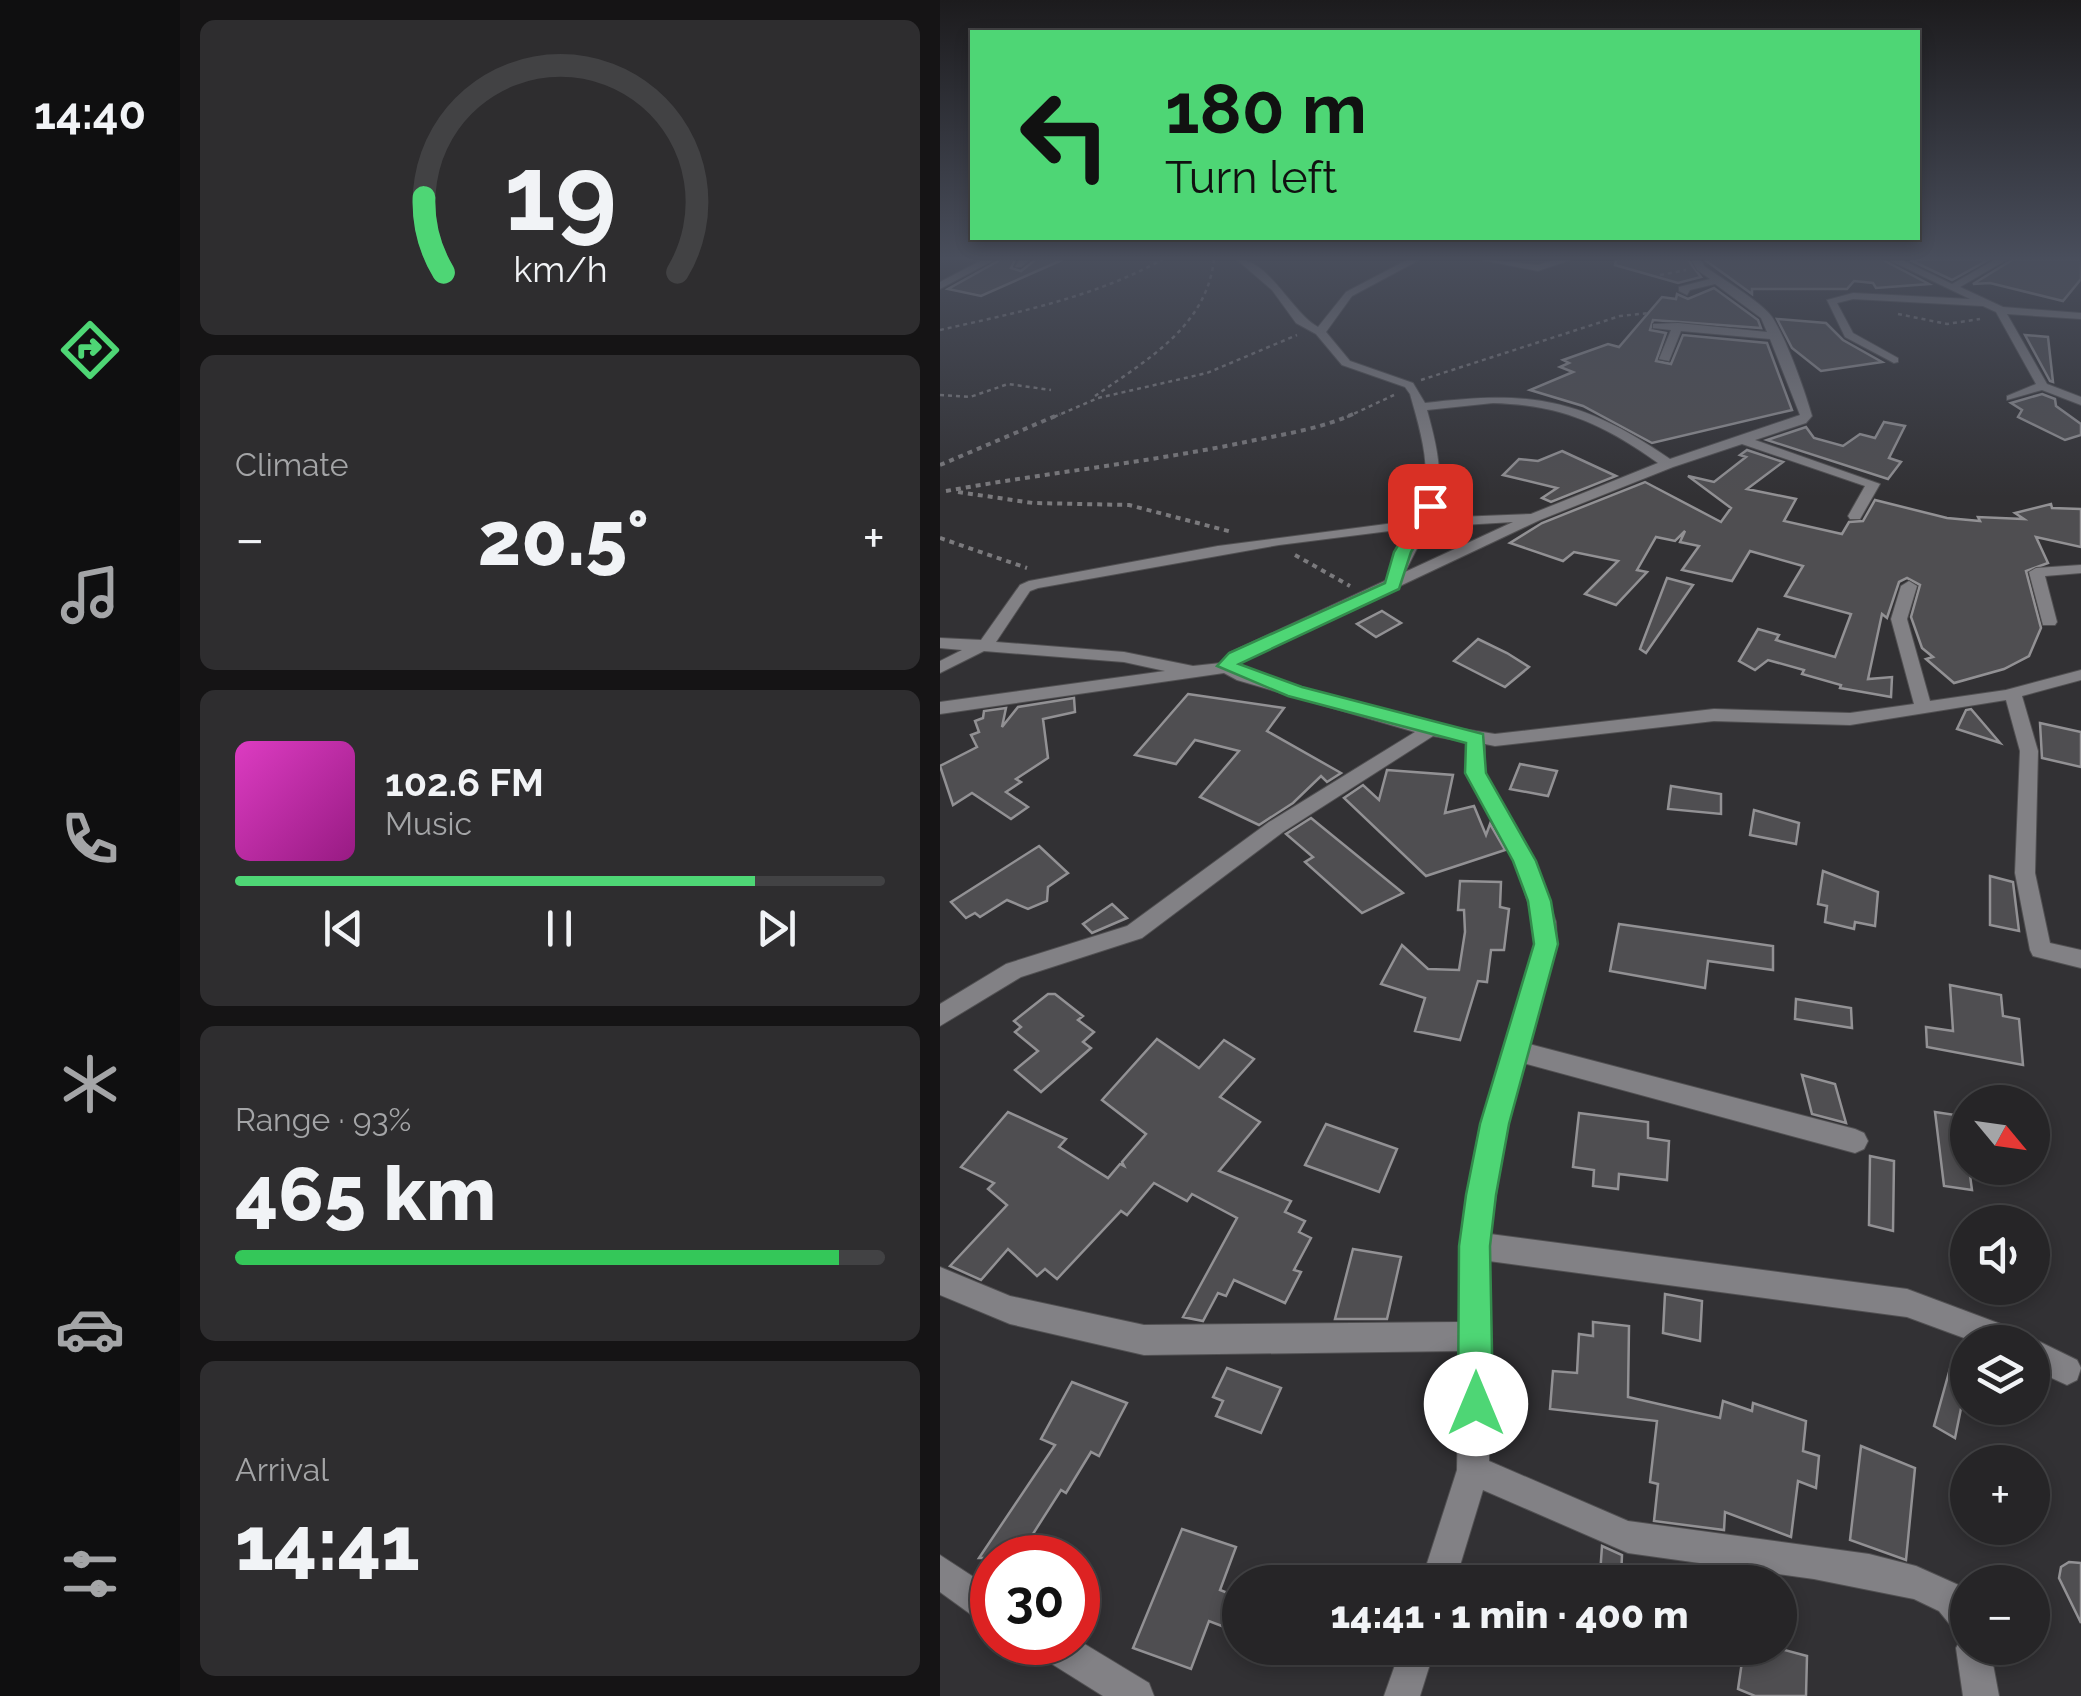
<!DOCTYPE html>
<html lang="en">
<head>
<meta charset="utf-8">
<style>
	body { margin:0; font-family:Raleway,sans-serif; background:#2e2d2f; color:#f1f3f6; height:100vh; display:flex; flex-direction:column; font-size:38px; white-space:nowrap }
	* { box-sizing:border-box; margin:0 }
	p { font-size:32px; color:#a4a5a7 }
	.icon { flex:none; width:55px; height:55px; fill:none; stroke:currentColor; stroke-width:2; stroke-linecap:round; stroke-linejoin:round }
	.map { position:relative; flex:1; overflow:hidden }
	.side { display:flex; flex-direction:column; gap:20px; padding:20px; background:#151415; width:760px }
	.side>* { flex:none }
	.banner { position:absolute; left:30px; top:30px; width:950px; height:210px; border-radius:0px; box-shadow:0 5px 15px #0003,0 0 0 2px #424244; background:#4ed675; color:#111; overflow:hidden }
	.needle { width:65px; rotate:119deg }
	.fabs { position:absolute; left:1010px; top:1085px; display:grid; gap:20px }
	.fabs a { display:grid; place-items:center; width:100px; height:100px; border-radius:50%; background:#262527; box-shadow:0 5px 15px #0003,0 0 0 2px #424244; font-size:50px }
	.speed { position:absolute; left:30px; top:1535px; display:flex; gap:20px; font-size:50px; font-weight:700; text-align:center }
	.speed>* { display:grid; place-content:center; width:130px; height:130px; border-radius:50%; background:#262527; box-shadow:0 5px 15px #0003,0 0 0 2px #424244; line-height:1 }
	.speed .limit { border:15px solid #d22; background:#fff; color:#111 }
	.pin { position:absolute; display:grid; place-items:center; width:85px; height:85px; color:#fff; margin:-42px; border-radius:20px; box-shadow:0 5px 15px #0006 }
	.me { position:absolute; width:110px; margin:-55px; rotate:0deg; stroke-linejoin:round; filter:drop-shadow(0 0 8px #0008) }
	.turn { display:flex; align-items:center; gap:35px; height:210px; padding:0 30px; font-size:45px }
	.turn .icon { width:130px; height:130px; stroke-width:2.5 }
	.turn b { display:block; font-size:70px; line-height:85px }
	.big { font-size:75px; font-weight:800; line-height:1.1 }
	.side .tile { flex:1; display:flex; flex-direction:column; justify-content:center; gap:15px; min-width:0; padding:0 35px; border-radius:15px; background:#2e2d2f }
	.side .dial { align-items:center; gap:0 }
	.dial svg { height:260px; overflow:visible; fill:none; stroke:#424244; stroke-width:7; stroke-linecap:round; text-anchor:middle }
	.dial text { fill:#f1f3f6; stroke:none }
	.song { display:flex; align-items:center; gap:30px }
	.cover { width:120px; height:120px; border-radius:15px; background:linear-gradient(135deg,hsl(310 70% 55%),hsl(310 70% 35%)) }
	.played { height:10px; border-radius:5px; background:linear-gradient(90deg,#4ed675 80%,#424244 80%) }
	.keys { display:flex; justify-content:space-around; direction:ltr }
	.heat { display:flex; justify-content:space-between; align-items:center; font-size:55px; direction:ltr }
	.charge { height:15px; border-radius:8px; background:linear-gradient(90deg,#34c759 93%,#424244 0) }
	.trip { position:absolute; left:282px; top:1565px; width:575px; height:100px; border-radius:50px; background:#262527; box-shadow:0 5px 15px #0003,0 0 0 2px #424244; font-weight:800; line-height:100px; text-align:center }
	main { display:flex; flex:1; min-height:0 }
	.dock { display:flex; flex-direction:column; width:180px; justify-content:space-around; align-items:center; background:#0f0f10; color:#a4a5a7 }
	.dock .icon { width:70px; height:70px }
	.dock .on { color:#4ed675 }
	.dock b { font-size:45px; color:#f1f3f6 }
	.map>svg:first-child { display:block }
	.building { fill:#4f4e51; stroke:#929194; stroke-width:2.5 }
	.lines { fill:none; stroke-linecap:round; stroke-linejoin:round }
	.street-casing { stroke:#515052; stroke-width:2 }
	.path-far1 { stroke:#7b7a7d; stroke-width:2.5; stroke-dasharray:4 4; stroke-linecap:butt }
	.path { stroke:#7b7a7d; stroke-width:4; stroke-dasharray:5 5; stroke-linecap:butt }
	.street { fill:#828185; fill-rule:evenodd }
	.route { fill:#4ed675; stroke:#338b4c; stroke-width:2.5 }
</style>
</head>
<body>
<main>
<nav class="dock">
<b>14:40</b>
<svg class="icon on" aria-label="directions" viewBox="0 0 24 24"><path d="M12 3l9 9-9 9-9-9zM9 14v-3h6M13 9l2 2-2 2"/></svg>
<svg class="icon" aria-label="music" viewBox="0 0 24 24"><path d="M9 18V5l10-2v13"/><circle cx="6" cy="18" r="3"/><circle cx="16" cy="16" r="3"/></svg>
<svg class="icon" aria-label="phone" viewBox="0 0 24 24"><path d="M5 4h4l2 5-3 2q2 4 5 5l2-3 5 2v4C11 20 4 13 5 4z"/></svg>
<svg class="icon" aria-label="climate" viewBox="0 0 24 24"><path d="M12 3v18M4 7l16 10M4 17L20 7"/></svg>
<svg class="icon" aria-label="car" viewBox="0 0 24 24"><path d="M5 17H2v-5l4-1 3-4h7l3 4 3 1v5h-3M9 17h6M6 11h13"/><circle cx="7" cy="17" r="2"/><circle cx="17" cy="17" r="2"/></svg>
<svg class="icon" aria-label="filters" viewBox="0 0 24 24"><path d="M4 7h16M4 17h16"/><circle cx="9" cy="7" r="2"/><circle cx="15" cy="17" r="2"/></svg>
</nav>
<section class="side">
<div class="tile dial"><svg viewBox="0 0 100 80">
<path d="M14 69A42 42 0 1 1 86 69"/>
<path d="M14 69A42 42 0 0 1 8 46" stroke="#4ed675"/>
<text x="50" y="56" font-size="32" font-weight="700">19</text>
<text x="50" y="72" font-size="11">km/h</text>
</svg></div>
<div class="tile"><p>Climate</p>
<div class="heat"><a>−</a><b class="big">20.5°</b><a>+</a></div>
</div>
<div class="tile">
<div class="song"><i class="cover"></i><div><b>102.6 FM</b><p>Music</p></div></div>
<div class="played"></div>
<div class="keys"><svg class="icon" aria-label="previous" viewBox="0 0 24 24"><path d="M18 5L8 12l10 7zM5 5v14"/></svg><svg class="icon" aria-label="pause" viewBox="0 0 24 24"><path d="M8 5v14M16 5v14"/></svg><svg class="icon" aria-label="next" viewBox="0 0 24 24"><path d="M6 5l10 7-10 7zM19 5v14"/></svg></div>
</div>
<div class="tile"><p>Range · 93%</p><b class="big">465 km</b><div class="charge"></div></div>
<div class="tile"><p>Arrival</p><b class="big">14:41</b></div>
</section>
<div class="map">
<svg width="1141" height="1696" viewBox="0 0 1141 1696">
	<rect width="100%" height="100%" fill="#323134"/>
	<g class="building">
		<polygon points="60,260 75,260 71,268 81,271 95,260 122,260 41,296 8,289"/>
		<polygon points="676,260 748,260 761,277 738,283 675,265"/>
		<polygon points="765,260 943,260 989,284 936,288 933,283 914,281 907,289 812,289 812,294"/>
		<polygon points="970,260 1048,260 1012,280"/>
		<polygon points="1072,260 1141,260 1141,279 1123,301 1050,283 1033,284"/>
		<polygon points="774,288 818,320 821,328 713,320 710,330 726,333 716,361 731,364 743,335 827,343 852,410 712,443 643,406 590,390 633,372 620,367 629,363 623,360 668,344 679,347 722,297 736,299 737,294 748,299"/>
		<polygon points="837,319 886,323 903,340 942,362 881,371 852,348"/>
		<polygon points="1085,335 1108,337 1113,382 1110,381"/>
		<polygon points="1102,394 1115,399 1116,406 1141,424 1141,435 1125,440 1078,417 1082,410 1071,403"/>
		<polygon points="944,422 965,426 949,458 961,462 948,479 827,440 866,427 874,438 903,446 920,434 935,438"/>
		<polygon points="807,450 843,462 807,489 856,499 844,521 902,534 909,522 923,521 935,500 1007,518 1040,521 1038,517 1084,519 1075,513 1111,504 1112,508 1141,509 1141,547 1096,537 1108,563 1086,571 1101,628 1089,656 1064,669 1014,683 986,659 993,657 982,648 971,617 980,585 967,578 959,582 947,618 942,614 928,679 952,677 951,697 900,688 901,685 862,674 864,670 828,660 815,670 799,661 818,629 839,635 836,640 895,657 911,614 845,596 863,566 810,551 792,581 742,570 759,546 740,542 745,531 735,541 716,537 697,570 707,572 676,605 645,594 678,561 634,552 623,561 570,543 602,523 705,482 781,522 791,508 748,476 774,482 806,457 800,455"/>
		<polygon points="622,451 676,476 611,502 602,498 617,488 563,475 579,459 598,461"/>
		<polygon points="727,578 753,585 706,653 700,649"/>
		<polygon points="442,611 461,623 436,637 417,624"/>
		<polygon points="538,639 567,653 589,667 565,687 514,661"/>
		<polygon points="248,694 344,708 327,731 401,773 387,782 381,776 353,803 319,825 260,797 299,751 255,740 236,764 195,755"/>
		<polygon points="134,698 135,712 103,719 108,758 76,779 81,782 66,792 88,807 71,819 32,793 13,805 0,766 37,747 31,735 39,732 35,721 43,718 44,711 66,708 62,727 78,707"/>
		<polygon points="1031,709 1060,743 1017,729 1026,710"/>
		<polygon points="1100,723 1141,732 1141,767 1102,758"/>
		<polygon points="580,764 617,771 608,796 570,789"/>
		<polygon points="447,770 513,775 505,813 534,806 546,835 550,824 565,850 486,876 404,798 423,785 439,800"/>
		<polygon points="731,786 781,794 781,814 728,809"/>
		<polygon points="814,810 859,823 856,844 810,835"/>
		<polygon points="371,818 463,893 422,913 365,862 373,857 346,834"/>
		<polygon points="99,846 128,873 108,887 107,901 88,909 67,900 40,917 35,913 26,918 11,902"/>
		<polygon points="883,871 938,892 935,926 915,922 914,929 885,922 887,906 878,904"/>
		<polygon points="1050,876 1073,882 1079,931 1050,925"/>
		<polygon points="520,881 561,882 560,907 569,909 564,950 551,950 547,982 538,981 520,1040 475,1031 485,998 441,984 462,945 488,969 519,970 525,932 524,910 518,910"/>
		<polygon points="172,904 187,918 152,933 143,924"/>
		<polygon points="679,924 833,946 833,970 768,961 765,988 670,971"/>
		<polygon points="1010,985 1061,995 1063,1016 1079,1019 1083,1065 987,1047 986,1027 1013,1031"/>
		<polygon points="108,994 115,994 143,1016 138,1020 154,1032 143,1042 151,1048 101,1092 75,1070 98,1051 75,1032 81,1027 74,1021"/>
		<polygon points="856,999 911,1008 912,1028 855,1019"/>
		<polygon points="217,1039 259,1068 284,1040 314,1059 280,1097 320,1122 279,1171 351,1201 345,1212 365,1221 359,1232 371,1238 354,1270 361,1272 345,1303 294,1280 286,1296 278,1293 263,1321 243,1317 297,1218 252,1194 247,1201 214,1183 187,1215 181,1211 117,1279 105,1269 97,1276 68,1249 41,1280 10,1266 67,1205 48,1189 54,1183 21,1167 68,1112 126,1139 119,1147 168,1178 180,1164 184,1166 182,1162 206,1134 162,1100"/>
		<polygon points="862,1075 895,1084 906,1123 872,1114"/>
		<polygon points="995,1112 1022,1116 1032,1190 1004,1186"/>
		<polygon points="639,1113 708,1122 708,1138 729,1141 727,1180 679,1174 678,1189 653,1186 654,1170 633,1167"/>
		<polygon points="386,1124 457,1149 439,1192 365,1165"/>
		<polygon points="930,1156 954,1161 953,1231 929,1225"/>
		<polygon points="413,1249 461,1257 447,1319 395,1319"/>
		<polygon points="725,1294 762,1301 760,1341 723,1333"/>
		<polygon points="653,1322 689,1326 688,1397 780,1418 783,1401 812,1411 813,1403 866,1421 863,1451 879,1456 876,1488 858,1481 851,1537 785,1512 784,1530 714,1521 718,1484 710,1482 717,1421 610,1409 613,1371 637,1373 639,1334 653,1336"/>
		<polygon points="1011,1365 1028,1374 1015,1438 994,1426"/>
		<polygon points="287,1368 341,1388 321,1433 276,1416 283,1401 273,1397"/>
		<polygon points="132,1382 187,1403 159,1456 151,1452 126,1493 121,1490 91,1537 99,1542 90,1558 39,1558 115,1445 101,1439"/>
		<polygon points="921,1446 975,1468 966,1560 910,1540"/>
		<polygon points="242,1529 296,1547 280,1590 293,1595 282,1626 269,1621 251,1669 193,1648"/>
		<polygon points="662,1546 682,1555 681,1578 660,1575"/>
		<polygon points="1129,1562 1141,1563 1141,1623 1119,1578 1121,1567"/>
		<polygon points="804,1648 837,1648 867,1656 866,1696 815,1696 798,1689"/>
	</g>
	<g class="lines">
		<defs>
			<g id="street">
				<polygon points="44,259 56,259 0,289 0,282"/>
				<polygon points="80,259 91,259 81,267 75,267"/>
				<path d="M296,259C329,259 351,312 378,327L406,292L469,259H481L412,296L386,332L410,361L473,383L485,403C590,390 641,398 730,459L860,415L830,339L741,331L729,361L719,359L731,330L713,328V324L738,323L827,332L821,318L775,284L750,290L747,295L739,291V287L770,279L757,270L751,259H760L764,266C779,277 822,302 832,317C846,338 864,388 872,416L866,423L815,440L940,484L920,519H910L908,516L925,486L802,444L733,467L600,520L301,661L296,666L309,672L491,724L555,734L774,709L910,713L974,704L951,619L961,586L969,581L977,586L967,619L990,701L1066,690L1141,670V680L1082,696L1098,751L1095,873L1110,943L1141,950V968L1093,956L1090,950L1075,873L1080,751L1066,700L910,725L774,721L555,746L545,744V773L595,861L616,922L617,944L589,1044L915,1129L924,1133L928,1141L924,1149L915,1153L583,1063L567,1124L550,1234L967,1289L1082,1332L1086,1341L1092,1338L1137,1360L1141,1368L1137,1380L1127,1385L1092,1369V1342H1035L967,1317L549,1261V1461L688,1521L929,1554L976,1566L1023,1587L1028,1593V1648H1050L1059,1696H1023L1016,1648L1023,1635L1016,1632L999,1611L974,1599L874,1579L688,1553L543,1490L515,1582H481L517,1470L519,1351L204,1355L70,1324L0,1295V1267L70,1296L204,1325L520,1322L521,1246L541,1124L595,944L594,922L575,861L527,773V742L493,736L343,832L202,938L81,977L0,1026V1004L66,964L187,926L329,822L475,732L297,680L284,673L0,714V702L225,671L184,662L44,651L0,673V661L22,650L0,648V638L41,640L80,585L89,581L278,546L477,520C495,477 482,436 470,394L465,387L402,365L376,334L356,323L332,290ZM553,403C622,405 663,424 718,463L591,514L492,518C506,482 497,446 487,410ZM573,522L465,572L488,527ZM473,528L447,580L289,653L281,663L253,666L184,652L56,642L90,591L98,588L339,545Z"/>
				<polygon points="537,259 598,265 617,259 633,259 598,271"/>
				<polygon points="947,259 960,259 1012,284 1056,259 1068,259 1020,287 1063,307 1141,313 1141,319 1067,314 1107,384 1141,397 1141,405 1102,390 1067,400 1067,396 1096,384 1056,312 1043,306 913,299 897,303 913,333 958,358 958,362 954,363 905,337 887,300 913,293 1030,299"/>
				<polygon points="1141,565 1141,573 1105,576 1117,622 1115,625 1103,625 1089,572 1096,568"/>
				<polygon points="0,1555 52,1589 52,1626 40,1621 0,1592"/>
				<polygon points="138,1640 209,1683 214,1696 163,1696 96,1654 91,1642"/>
				<polygon points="461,1648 495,1648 480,1696 444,1696"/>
			</g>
		</defs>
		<use href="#street" class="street-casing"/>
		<g class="path-far1">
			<polyline points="720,275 746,270"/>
			<polyline points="958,314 1007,324 1040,319"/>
			<path d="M0,330C75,313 156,297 223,259"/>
			<polyline points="481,380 680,316 709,313"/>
			<polyline points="0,395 30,397 68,384 111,390"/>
			<path d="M155,396C207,360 267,326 274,259"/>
			<polyline points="114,417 158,398 267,373 357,335"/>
			<polyline points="407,417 454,395"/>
		</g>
		<g class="path">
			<polyline points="0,465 120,414"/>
			<path d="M6,491C105,473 203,463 301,443C338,435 378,430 413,414"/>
			<polyline points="18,492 93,503 189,505 292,532"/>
			<polyline points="0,538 87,568"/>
			<polyline points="355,555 410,586"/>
		</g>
		<use href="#street" class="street"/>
	</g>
	<linearGradient id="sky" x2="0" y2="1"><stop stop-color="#1c1b1d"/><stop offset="0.52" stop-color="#494e5c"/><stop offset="1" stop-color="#494e5c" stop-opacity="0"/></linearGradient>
	<rect width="1141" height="497" fill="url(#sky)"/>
	<polygon class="route" points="484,503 498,506 471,552 459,589 299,664 362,687 543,734 546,773 596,861 611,901 618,944 569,1124 556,1195 550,1246 553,1404 548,1417 536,1422 523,1417 518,1404 519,1246 526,1195 540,1124 594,944 588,901 573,861 525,773 526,743 348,696 277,666 289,653 445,583 454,552"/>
</svg>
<div class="fabs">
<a><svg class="needle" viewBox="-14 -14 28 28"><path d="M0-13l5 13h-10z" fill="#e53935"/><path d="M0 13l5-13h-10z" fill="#a4a5a7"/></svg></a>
<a><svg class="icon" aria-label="sound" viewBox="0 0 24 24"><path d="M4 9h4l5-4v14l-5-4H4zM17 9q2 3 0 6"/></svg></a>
<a><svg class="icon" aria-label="layers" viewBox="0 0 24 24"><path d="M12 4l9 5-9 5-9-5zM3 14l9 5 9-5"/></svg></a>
<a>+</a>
<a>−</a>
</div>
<div class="speed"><div class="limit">30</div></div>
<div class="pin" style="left:490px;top:506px;background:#d93025"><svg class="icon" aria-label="arrive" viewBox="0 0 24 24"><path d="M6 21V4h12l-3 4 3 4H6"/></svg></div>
<svg class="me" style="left:536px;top:1404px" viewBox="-20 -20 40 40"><circle r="19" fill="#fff"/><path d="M0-13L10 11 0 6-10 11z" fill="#4ed675"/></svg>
<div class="trip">14:41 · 1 min · 400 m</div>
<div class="banner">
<div class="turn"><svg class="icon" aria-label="left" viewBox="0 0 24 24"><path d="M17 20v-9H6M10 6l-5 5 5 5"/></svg><div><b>180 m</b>Turn left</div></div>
</div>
</div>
</main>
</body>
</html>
